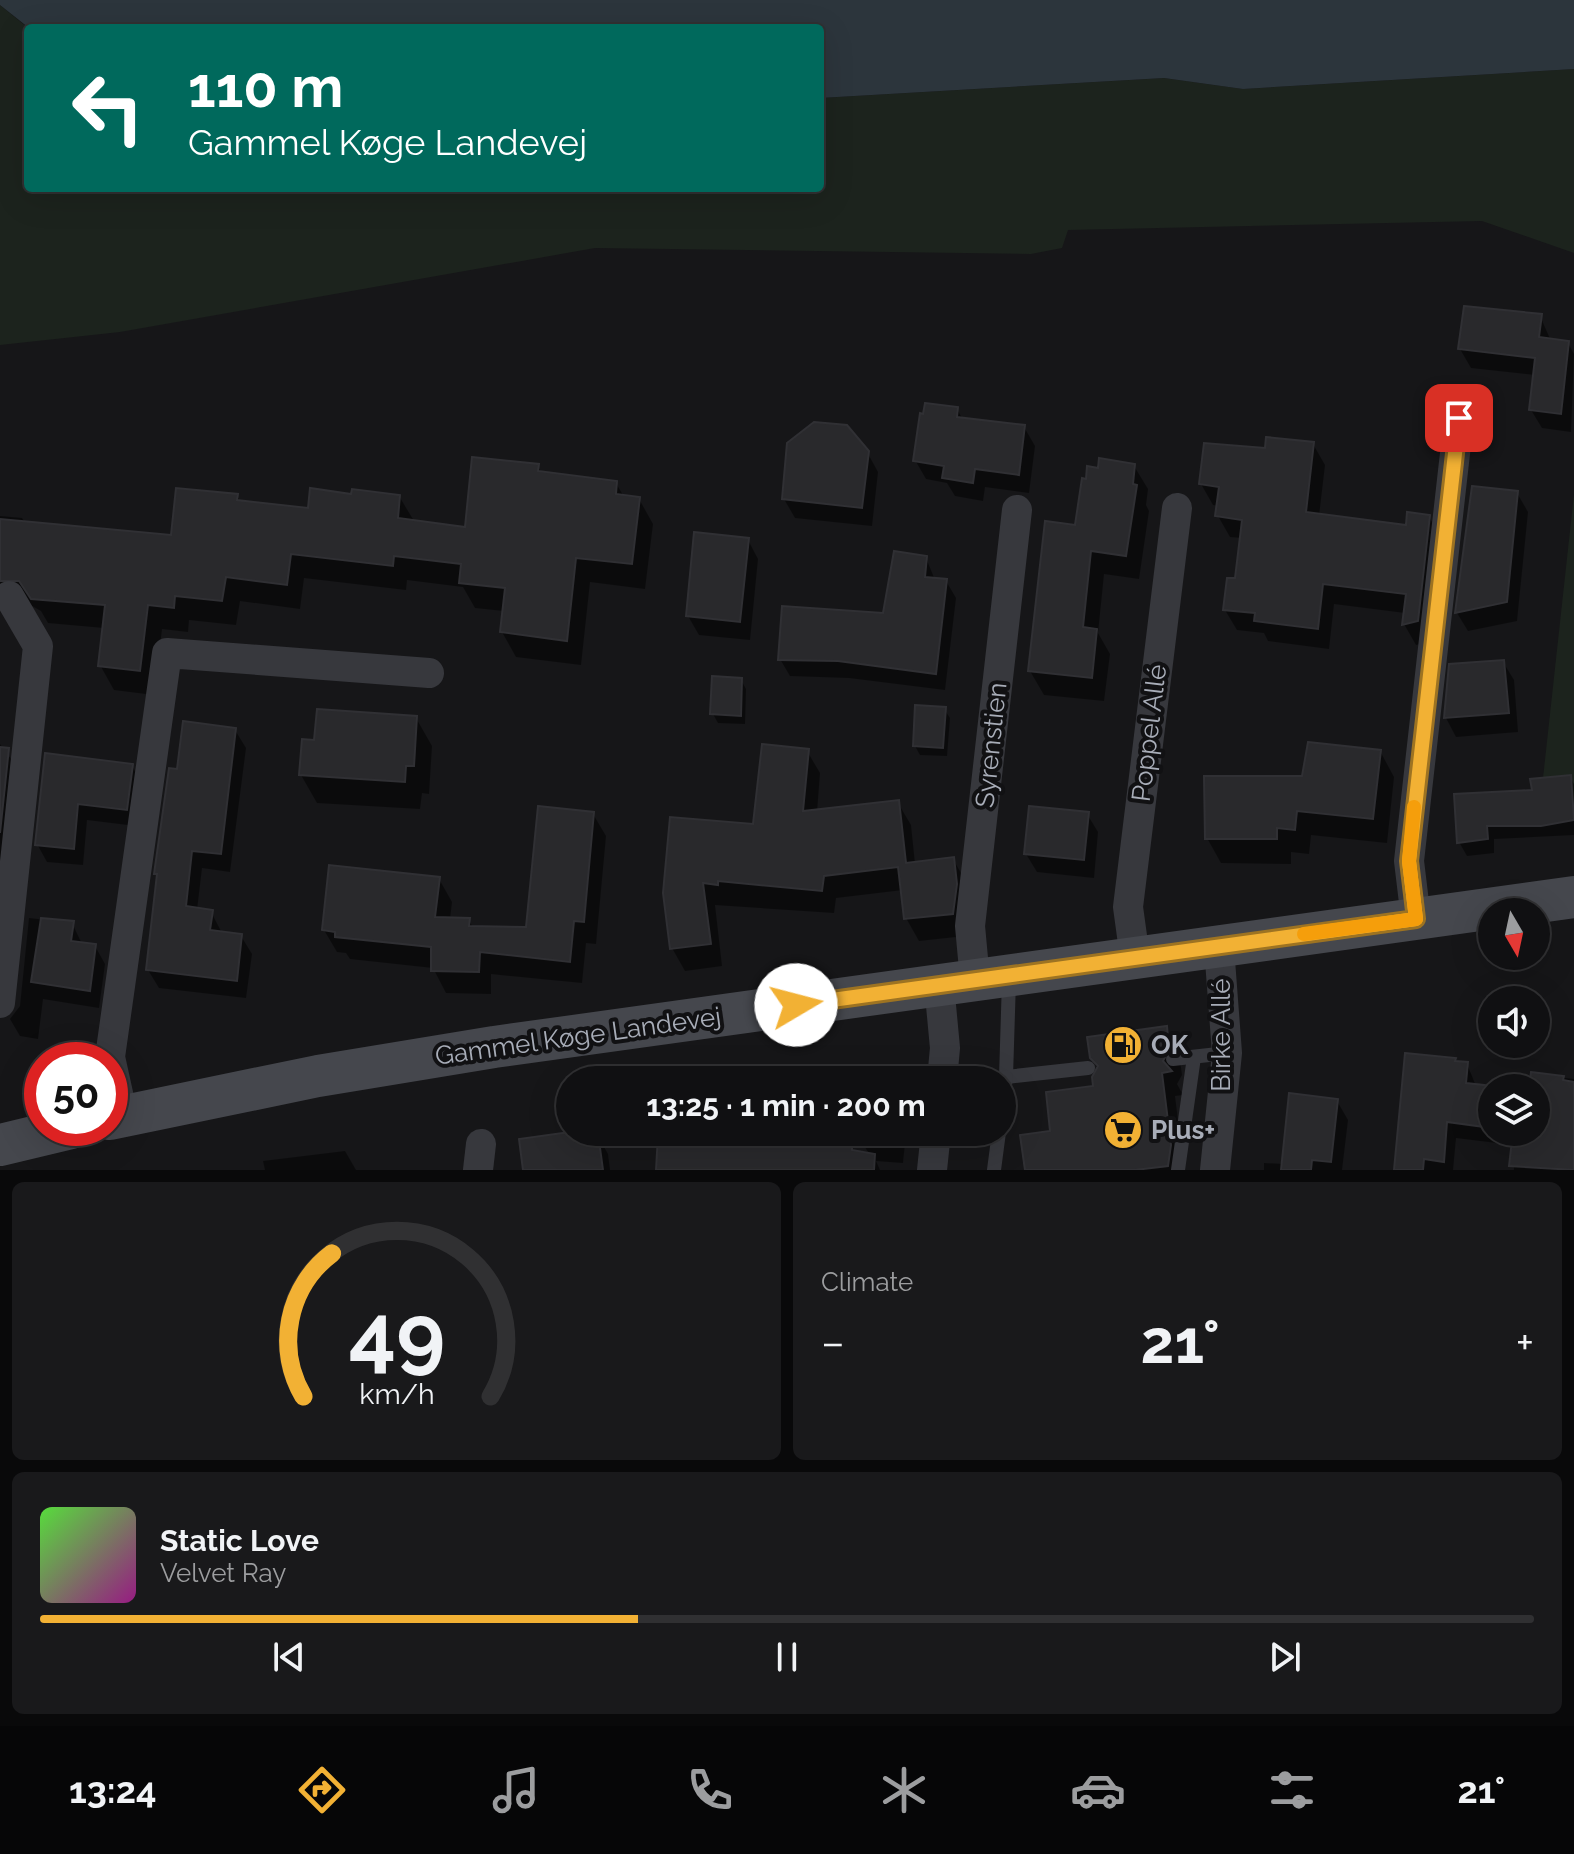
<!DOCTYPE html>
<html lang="en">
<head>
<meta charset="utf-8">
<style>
	body { margin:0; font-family:Raleway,sans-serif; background:#19191b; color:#f1f3f6; height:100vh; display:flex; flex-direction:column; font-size:30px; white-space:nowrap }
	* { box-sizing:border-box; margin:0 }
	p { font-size:26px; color:#9c9d9f }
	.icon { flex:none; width:44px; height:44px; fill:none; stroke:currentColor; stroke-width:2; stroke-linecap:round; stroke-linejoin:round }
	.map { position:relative; height:1170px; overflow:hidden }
	.drawer { display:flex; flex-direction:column; gap:12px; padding:12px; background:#09090a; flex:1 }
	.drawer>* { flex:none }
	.guide { position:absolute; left:24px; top:24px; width:800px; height:168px; border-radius:8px; box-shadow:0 8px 32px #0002,0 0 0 2px #303032; background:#00695c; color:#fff; overflow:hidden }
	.needle { width:52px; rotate:171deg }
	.tools { position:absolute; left:1478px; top:898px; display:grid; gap:16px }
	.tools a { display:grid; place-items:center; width:72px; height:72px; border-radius:50%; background:#101012; box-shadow:0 8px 32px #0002,0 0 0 2px #303032; font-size:40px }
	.speed { position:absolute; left:24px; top:1042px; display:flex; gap:16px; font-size:40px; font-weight:700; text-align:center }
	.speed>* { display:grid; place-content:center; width:104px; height:104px; border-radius:50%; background:#101012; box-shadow:0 8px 32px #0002,0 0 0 2px #303032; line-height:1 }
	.speed .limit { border:12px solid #d22; background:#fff; color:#111 }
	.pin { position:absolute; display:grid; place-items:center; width:68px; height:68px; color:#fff; margin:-34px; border-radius:16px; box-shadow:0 4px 12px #0006 }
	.me { position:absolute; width:88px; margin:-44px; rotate:82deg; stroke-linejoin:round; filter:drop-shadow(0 0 6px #0008) }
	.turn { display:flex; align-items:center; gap:28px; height:168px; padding:0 32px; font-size:36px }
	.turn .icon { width:104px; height:104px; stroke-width:2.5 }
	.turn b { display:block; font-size:56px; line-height:68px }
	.big { font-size:60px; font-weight:700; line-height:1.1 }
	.drawer .card { flex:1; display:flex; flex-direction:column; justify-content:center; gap:12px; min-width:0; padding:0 28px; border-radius:12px; background:#19191b }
	.drawer .dial { align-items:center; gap:0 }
	.dial svg { height:208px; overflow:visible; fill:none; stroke:#303032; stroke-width:7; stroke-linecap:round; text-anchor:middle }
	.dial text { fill:#f1f3f6; stroke:none }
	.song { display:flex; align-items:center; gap:24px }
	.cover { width:96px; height:96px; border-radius:12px; background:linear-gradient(135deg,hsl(110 70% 55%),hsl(310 70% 35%)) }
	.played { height:8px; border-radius:4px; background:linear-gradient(90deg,#f2b134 40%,#303032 40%) }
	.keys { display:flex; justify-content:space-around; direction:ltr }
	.heat { display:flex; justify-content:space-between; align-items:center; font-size:44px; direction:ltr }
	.drawer .tiles { flex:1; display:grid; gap:12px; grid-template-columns:1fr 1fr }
	.card:last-child { grid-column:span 2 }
	.trip { position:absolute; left:556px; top:1066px; width:460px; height:80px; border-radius:40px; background:#101012; box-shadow:0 8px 32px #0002,0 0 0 2px #303032; font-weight:700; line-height:80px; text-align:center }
	.tab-bar { display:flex; height:128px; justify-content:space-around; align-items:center; background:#060607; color:#9c9d9f }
	.tab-bar .icon { width:56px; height:56px }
	.tab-bar .on { color:#f2b134 }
	.tab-bar b { font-size:36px; color:#f1f3f6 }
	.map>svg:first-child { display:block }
	.green { fill:#1c231d }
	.water { fill:#2c353c }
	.shadow { fill:#0007 }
	.building { fill:#29292c; stroke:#303034; stroke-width:2 }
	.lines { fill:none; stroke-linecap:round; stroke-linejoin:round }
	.service { stroke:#37383d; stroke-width:14 }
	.minor { stroke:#37383d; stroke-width:30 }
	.secondary { stroke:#45474d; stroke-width:42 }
	.route-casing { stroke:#9d7322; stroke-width:20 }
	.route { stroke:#f2b134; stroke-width:14 }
	.slow { stroke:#f59e0b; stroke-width:14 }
	.labels { text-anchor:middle; stroke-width:8; stroke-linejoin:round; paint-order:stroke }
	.street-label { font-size:26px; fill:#a8adb8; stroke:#111113 }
	.poi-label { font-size:26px; font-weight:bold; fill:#a8adb8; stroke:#111113; text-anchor:start }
</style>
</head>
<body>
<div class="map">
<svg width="1574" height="1170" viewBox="0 0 1574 1170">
	<rect width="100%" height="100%" fill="#161618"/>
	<g class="green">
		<polygon points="0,5 28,28 28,188 820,188 820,98 1164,78 1243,89 1574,69 1574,253 1482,221 1068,230 1062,248 1031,254 595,248 120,332 0,345"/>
		<polygon points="1574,494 1574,819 1538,824"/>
	</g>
	<polygon class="water" points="0,0 1574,0 1574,69 1243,89 1164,78 820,98 820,28 29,28 0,5"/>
	<g class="shadow">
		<polygon points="1540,316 1551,341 1568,343 1574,354 1571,432 1542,428 1531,410 1535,375 1471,368 1460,349"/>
		<polygon points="957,409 963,420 1024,427 1035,446 1029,493 985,487 983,501 955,496 947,483 926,479 915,460"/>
		<polygon points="1313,444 1325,465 1319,516 1408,527 1429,517 1441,537 1429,642 1416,645 1404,624 1405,613 1334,604 1329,649 1268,641 1264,633 1237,630 1225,610 1237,581 1242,538 1230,537 1218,516 1219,506 1213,505 1201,484 1266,450"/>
		<polygon points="867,452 878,472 872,526 795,518 784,499"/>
		<polygon points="538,466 542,474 616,483 624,497 639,499 653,524 645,589 590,582 581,665 516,657 502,632 504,611 475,608 463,587 407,580 406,590 304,578 300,609 240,601 236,625 189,620 188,632 162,629 154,695 114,690 100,665 104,628 48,623 41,611 25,602 0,608 0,516 22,518 26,524 172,537 237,496 241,502 310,510 353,496 399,496 414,521 467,529"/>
		<polygon points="1134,466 1148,489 1146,505 1149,511 1139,579 1104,574 1098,633 1110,654 1104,701 1044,695 1030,671 1077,527"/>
		<polygon points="1473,488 1517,493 1528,512 1517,621 1468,631 1457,613"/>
		<polygon points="748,540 758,559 750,640 699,635 688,616"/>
		<polygon points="926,558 935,580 946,581 956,598 945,690 849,678 790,676 780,659 884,615"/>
		<polygon points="1503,662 1514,680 1518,732 1456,737 1446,718 1451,666"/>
		<polygon points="741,680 746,689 745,724 718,723 713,714"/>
		<polygon points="944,709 950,718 947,756 920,755 915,746"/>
		<polygon points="416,718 432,746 429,794 422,793 420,809 317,803 301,775 316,742"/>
		<polygon points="235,730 246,748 230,872 202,868 197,910 211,912 222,933 241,936 252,954 246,998 159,988 148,970 159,879 156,874 178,771"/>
		<polygon points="0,744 19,770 0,862"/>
		<polygon points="807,751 820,773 817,812 898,803 911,825 915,864 953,859 966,882 965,936 919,941 906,918 903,890 836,898 834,913 715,905 722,966 685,971 672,948 665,893 755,826"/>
		<polygon points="1380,751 1394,777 1387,843 1311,835 1309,854 1291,852 1291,864 1221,863 1207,838 1303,778"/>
		<polygon points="46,755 132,766 142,783 136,826 87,820 83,865 47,862 37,844"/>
		<polygon points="1570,777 1574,784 1574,835 1494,839 1494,853 1467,856 1459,842 1534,792"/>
		<polygon points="593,814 606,836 596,944 586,943 582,983 491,974 491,994 446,993 433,968 350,959 346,953 337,952 324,930 439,879 452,902 450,919 469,920 473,928 528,929"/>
		<polygon points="1087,814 1098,832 1094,878 1037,872 1026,854"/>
		<polygon points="29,918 72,923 82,944 95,946 105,964 99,1008 43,999 38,1039 20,1036 10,1019 20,1006"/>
		<polygon points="1166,1029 1179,1053 1182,1075 1177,1084 1183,1095 1175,1096 1184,1170 1027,1170 1053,1133 1096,1088 1098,1069 1092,1058"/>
		<polygon points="1467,1064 1476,1086 1494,1088 1492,1132 1536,1132 1533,1074 1574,1079 1574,1170 1514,1170 1513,1145 1456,1138 1453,1170 1396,1170"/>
		<polygon points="1337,1101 1348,1120 1342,1170 1264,1170 1264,1163 1284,1164"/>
		<polygon points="863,1132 906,1132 903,1163 876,1161 880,1170 658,1170 782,1145 782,1140 868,1152 862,1142"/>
		<polygon points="576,1133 578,1138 597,1135 608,1154 610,1170 525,1170"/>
		<polygon points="345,1151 356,1170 265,1170 263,1161"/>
	</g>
	<g class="building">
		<polygon points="1464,306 1542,314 1539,337 1569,341 1561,414 1529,410 1535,358 1458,349"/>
		<polygon points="925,403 958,407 957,417 1025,425 1019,475 975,469 973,483 942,478 944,466 913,461 920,413 923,414"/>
		<polygon points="814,422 847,425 869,451 862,508 782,499 787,443"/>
		<polygon points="1266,437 1314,442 1306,512 1406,525 1407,512 1430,515 1418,621 1402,625 1406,594 1323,584 1318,629 1254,621 1255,613 1223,610 1227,578 1235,578 1242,520 1215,516 1219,487 1199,484 1204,443 1265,448"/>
		<polygon points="472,457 539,464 538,471 617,481 616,494 640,497 632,564 576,558 567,641 500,632 505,588 459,583 461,564 394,556 393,566 291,554 287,585 226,577 222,601 175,596 174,608 148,605 140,671 98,666 105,605 31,599 19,581 0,581 0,519 171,535 176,488 238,494 237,500 308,508 310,488 351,494 352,489 400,495 398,518 465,527"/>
		<polygon points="1099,458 1135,464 1133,484 1137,485 1126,556 1091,551 1083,627 1097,629 1092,678 1028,671 1045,521 1075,525 1082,478 1086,479 1087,466 1098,468"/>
		<polygon points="1472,486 1518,491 1507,602 1455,613"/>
		<polygon points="694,532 749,538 740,622 686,616"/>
		<polygon points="894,551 927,556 925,577 947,579 936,674 838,661 778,660 782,606 883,613"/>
		<polygon points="1504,660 1509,713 1444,718 1449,664"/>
		<polygon points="712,676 742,678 741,716 710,714"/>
		<polygon points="915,705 946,707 943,748 913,746"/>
		<polygon points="317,709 417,716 414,766 406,766 405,782 299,775 302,739 314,740"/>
		<polygon points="183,721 236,728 221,854 192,851 186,906 213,910 210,930 242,934 237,981 146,970 157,874 154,874 169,768 177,769"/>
		<polygon points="1308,742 1381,750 1373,819 1297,811 1295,830 1277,828 1277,839 1205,839 1204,776 1302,776"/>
		<polygon points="762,744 809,749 803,811 899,800 906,863 954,857 957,884 953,914 904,919 898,867 824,876 822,891 718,881 718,885 703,883 711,944 670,949 663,893 670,817 753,824"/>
		<polygon points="0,747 9,748 0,833"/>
		<polygon points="45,753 133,764 127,810 78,804 74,849 35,845"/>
		<polygon points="1571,775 1574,820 1541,826 1487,826 1488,839 1457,843 1454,794 1532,790 1530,779"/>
		<polygon points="538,806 594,812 584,922 574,921 570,962 480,952 479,972 431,971 431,947 335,937 335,932 322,930 329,865 440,877 435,917 470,918 469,926 526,927"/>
		<polygon points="1029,806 1089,812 1084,860 1024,854"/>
		<polygon points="41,918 74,921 71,941 96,944 90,991 31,982"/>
		<polygon points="1167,1026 1169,1050 1163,1061 1172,1071 1162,1073 1171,1145 1168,1166 1135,1170 1025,1170 1020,1135 1050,1131 1046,1092 1093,1086 1092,1077 1098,1066 1090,1058 1087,1037"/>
		<polygon points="1405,1053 1456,1058 1455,1061 1468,1062 1466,1083 1512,1088 1492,1088 1492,1128 1447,1122 1444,1162 1424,1159 1423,1170 1394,1170"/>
		<polygon points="1531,1072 1564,1076 1563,1080 1574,1082 1574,1170 1509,1166 1513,1132 1536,1132 1536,1088 1529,1088"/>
		<polygon points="1289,1093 1338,1099 1331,1162 1312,1160 1311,1170 1281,1170"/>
		<polygon points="570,1132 577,1132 577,1136 598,1133 603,1170 523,1170 519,1139"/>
		<polygon points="658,1135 780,1142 780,1138 852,1147 852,1150 875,1154 874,1170 656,1170"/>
	</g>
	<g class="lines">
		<g class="service">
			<polyline points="1009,980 1006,1077 1088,1068"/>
			<polyline points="1173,1059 1227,1053"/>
			<polyline points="1002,1109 1006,1077"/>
			<polyline points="994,1170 999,1132"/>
			<polyline points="1178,1170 1194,1057"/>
		</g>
		<g class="minor">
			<polyline points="1416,919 1409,861 1459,418"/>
			<polyline points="1135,958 1128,907 1177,508"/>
			<polyline points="975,980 970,926 1017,510"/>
			<polyline points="939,984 945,1048 942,1080"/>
			<polyline points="0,1003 38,646 9,596"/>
			<polyline points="123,1116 110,1057 167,653 429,673"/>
			<polyline points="478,1170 481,1144"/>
			<polyline points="932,1170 936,1132"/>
			<polyline points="1215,1170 1227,1053 1219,947"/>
		</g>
		<g class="secondary">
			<polyline points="110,1119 318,1076 494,1047 1574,897"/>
			<polyline points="0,1145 71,1128"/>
		</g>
	</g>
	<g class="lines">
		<defs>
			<polyline id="route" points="796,1005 1416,919 1409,861 1459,418"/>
		</defs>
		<use href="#route" class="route-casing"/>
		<use href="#route" class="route"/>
		<polyline class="slow" points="1304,934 1416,919 1409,861 1414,807"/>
	</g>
	<defs>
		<symbol id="fuel-disc" viewBox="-11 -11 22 22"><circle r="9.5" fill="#f2b134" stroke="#111113"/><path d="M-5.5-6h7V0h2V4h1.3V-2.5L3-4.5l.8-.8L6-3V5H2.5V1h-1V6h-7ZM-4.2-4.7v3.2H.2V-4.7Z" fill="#111"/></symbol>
		<symbol id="supermarket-disc" viewBox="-11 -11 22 22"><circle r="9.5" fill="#f2b134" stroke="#111113"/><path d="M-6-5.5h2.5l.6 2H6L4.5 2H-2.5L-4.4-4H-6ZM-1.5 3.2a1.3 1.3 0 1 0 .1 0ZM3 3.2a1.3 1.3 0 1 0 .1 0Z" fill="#111"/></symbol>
	</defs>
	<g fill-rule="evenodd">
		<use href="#fuel-disc" x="1101" y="1023" width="44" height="44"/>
		<use href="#supermarket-disc" x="1101" y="1108" width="44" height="44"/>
	</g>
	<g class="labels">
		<g class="street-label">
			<text transform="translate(1149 733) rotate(-83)" y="9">Poppel Allé</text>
			<text transform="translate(991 745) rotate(-84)" y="9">Syrenstien</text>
			<text transform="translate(1221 1035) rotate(-90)" y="9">Birke Allé</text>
			<text transform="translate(578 1036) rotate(-8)" y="9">Gammel Køge Landevej</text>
		</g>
		<g class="poi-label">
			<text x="1151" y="1054">OK</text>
			<text x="1151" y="1139">Plus+</text>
		</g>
	</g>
</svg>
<div class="tools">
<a><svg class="needle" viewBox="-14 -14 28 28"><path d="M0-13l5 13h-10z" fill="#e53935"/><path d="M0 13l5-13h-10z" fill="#9c9d9f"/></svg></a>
<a><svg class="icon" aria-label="sound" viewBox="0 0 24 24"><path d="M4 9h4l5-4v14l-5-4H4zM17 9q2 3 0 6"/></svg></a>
<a><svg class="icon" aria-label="layers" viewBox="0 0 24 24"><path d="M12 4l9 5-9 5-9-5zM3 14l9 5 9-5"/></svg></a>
</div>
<div class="speed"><div class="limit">50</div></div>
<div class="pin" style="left:1459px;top:418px;background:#d93025"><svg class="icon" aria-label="arrive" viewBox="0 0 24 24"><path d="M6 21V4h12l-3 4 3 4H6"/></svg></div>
<svg class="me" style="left:796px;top:1005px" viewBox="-20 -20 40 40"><circle r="19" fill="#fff"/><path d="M0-13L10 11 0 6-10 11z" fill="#f2b134"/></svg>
<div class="trip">13:25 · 1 min · 200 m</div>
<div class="guide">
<div class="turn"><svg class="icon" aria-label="left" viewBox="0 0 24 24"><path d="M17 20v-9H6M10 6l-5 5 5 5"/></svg><div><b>110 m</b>Gammel Køge Landevej</div></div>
</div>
</div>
<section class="drawer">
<div class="tiles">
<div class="card dial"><svg viewBox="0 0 100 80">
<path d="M14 69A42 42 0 1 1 86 69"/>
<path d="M14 69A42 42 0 0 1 25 14" stroke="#f2b134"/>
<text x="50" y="56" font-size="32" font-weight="700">49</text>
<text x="50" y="72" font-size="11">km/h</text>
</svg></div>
<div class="card"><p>Climate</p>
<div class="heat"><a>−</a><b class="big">21°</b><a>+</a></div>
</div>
<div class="card">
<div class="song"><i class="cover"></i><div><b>Static Love</b><p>Velvet Ray</p></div></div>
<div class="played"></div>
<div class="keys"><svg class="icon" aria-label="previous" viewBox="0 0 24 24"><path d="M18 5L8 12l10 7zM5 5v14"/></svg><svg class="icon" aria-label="pause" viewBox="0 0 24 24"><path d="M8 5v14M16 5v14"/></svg><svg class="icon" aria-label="next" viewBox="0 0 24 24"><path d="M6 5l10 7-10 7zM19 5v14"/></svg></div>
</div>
</div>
</section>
<nav class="tab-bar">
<b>13:24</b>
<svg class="icon on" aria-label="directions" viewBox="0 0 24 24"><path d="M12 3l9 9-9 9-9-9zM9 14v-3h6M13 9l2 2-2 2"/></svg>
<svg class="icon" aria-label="music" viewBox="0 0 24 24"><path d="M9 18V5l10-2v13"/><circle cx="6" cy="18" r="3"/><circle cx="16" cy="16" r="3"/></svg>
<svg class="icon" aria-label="phone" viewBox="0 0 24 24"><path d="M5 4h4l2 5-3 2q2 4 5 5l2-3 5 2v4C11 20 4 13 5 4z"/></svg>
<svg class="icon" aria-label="climate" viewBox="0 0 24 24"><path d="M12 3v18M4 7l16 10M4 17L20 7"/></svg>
<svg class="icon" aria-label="car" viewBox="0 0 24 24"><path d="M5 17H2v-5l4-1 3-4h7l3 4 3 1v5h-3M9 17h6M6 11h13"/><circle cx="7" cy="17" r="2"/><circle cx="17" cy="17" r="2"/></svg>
<svg class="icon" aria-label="filters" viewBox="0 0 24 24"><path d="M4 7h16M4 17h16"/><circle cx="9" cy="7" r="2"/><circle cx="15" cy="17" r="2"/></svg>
<b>21°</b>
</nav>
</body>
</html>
